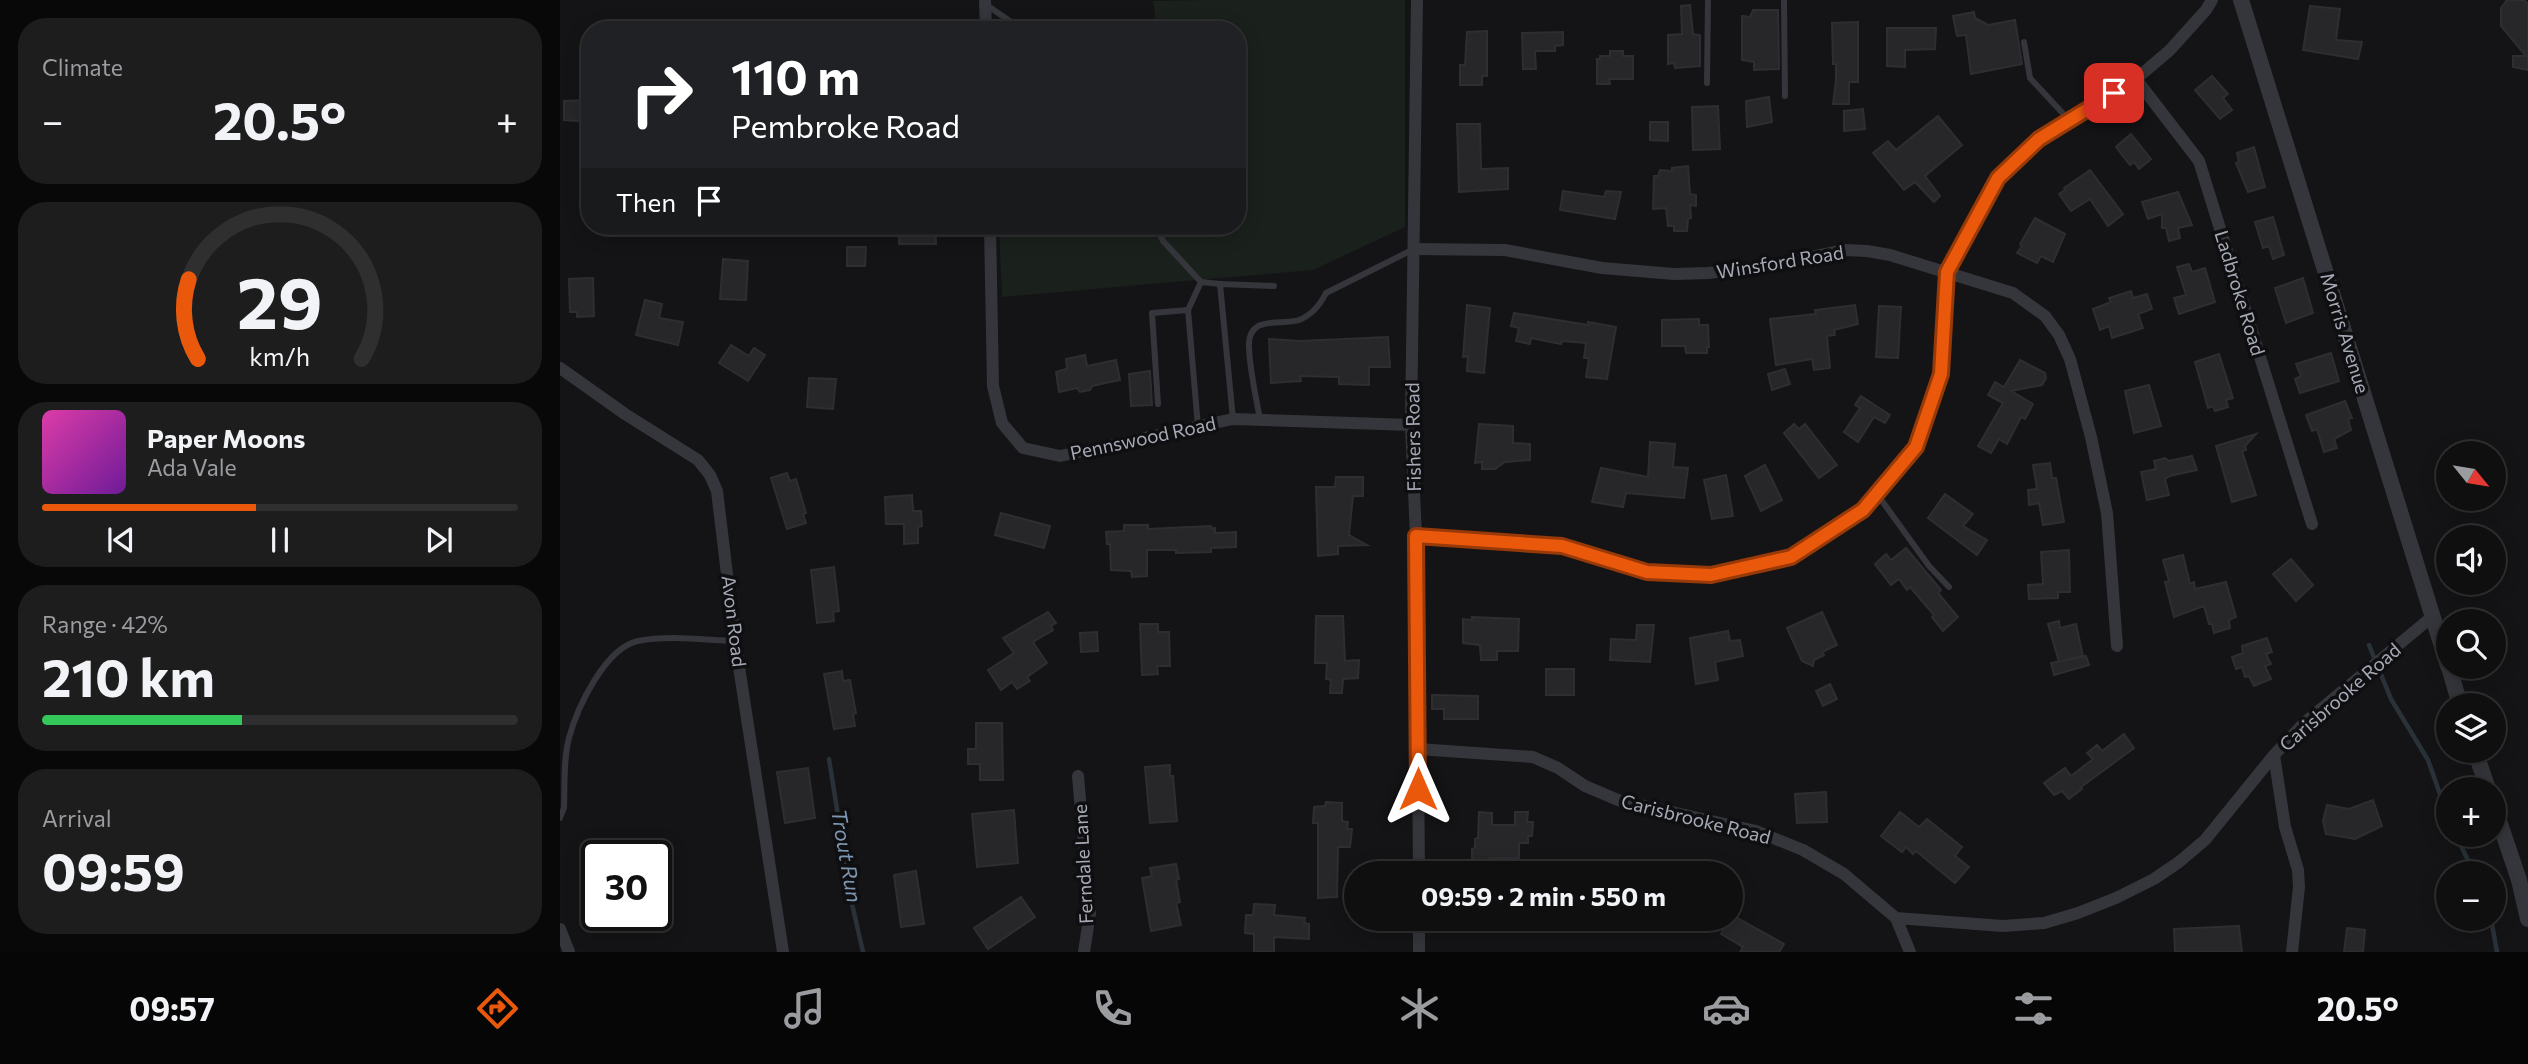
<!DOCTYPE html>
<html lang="en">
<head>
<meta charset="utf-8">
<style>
	body { margin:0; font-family:Commissioner,sans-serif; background:#1d1d1e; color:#f1f3f6; height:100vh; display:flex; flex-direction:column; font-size:26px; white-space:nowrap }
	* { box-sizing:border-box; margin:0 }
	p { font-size:23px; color:#9b9c9f }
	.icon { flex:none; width:38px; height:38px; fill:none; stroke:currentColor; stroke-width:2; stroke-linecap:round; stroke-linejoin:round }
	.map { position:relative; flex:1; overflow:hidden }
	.sheet { display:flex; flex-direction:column; gap:18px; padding:18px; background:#080809; width:560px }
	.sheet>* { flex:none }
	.top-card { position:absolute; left:21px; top:21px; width:665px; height:214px; border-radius:28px; box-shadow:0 4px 18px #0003,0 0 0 2px #2f2f30; background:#202124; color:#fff; overflow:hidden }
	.needle { width:46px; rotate:120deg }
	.controls { position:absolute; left:1876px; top:441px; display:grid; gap:14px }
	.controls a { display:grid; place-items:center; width:70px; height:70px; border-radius:50%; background:#0f0f10; box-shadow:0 4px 18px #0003,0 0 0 2px #2f2f30; font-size:35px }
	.speed { position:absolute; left:21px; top:840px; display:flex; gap:14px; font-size:35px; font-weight:700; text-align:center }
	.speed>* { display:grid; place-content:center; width:91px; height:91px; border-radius:50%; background:#0f0f10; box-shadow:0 4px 18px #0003,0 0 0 2px #2f2f30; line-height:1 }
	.speed .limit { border:4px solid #111; border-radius:10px; background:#fff; color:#111 }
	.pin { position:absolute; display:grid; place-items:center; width:60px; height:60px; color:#fff; margin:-30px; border-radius:14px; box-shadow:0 4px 10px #0006 }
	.me { position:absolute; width:77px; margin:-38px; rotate:0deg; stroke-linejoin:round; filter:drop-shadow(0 0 5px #0008) }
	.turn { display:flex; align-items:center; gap:24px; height:147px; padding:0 35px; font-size:32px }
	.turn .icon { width:91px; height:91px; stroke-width:2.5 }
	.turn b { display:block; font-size:49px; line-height:60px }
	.then { display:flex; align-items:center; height:66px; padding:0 35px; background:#0003; gap:14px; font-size:26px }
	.big { font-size:52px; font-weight:700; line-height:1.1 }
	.sheet .widget { flex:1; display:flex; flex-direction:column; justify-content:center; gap:10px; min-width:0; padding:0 24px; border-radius:28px; background:#1d1d1e }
	.sheet .dial { align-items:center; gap:0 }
	.dial svg { height:182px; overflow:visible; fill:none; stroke:#2f2f30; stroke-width:7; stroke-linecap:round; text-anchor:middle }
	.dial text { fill:#f1f3f6; stroke:none }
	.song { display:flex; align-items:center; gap:21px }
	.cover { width:84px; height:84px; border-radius:10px; background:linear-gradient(135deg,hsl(320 70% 55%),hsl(280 70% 35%)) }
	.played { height:7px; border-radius:4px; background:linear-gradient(90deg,#ea580c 45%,#2f2f30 45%) }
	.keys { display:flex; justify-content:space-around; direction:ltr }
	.heat { display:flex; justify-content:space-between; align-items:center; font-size:38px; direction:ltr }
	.charge { height:10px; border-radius:5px; background:linear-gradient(90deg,#34c759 42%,#2f2f30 0) }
	.trip { position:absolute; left:784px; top:861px; width:399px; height:70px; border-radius:35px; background:#0f0f10; box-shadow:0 4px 18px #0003,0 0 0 2px #2f2f30; font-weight:700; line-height:70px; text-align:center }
	.tabs { display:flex; height:112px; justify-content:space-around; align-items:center; background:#060606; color:#9b9c9f }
	.tabs .icon { width:49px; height:49px }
	.tabs .selected { color:#ea580c }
	.tabs b { font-size:32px; color:#f1f3f6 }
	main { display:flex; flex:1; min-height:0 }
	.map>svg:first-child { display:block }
	.green { fill:#1a201b }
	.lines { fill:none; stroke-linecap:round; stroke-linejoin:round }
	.stream { stroke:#2a3239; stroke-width:4.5 }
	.building { fill:#27272a; stroke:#2e2e32; stroke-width:2 }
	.service { stroke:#35363b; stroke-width:6 }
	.minor { stroke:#35363b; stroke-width:12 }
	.tertiary { stroke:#35363b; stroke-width:16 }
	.route-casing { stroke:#983908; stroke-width:18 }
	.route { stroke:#ea580c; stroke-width:12 }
	.labels { text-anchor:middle; stroke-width:7; stroke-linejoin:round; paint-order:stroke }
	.street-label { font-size:19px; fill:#a6aab6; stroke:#0f0f11 }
	.water-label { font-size:21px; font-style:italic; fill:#7d97b1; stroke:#0f0f11 }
</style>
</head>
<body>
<main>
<section class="sheet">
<div class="widget"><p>Climate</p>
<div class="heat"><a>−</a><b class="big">20.5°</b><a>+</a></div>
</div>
<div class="widget dial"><svg viewBox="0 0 100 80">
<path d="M14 69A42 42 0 1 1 86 69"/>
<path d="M14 69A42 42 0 0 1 10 34" stroke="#ea580c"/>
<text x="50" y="56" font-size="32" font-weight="700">29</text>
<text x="50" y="72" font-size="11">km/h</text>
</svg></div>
<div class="widget">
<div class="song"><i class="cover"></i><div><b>Paper Moons</b><p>Ada Vale</p></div></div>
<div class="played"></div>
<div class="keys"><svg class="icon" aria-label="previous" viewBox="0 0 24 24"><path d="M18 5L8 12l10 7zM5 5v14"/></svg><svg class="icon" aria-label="pause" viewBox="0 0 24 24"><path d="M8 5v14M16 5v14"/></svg><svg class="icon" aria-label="next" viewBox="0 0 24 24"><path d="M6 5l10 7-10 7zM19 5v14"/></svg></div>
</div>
<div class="widget"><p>Range · 42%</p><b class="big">210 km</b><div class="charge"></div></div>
<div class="widget"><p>Arrival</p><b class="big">09:59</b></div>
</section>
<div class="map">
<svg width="1968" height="952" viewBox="0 0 1968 952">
	<rect width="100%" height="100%" fill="#141416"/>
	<polygon class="green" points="644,0 845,0 845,227 753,270 442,297 439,226 677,226 677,30 597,30 593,1"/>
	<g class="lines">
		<g class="stream">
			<polyline points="1809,645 1831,699 1868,760 1888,817"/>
			<polyline points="269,759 292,904 303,952"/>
			<polyline points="1896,835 1914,873"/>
			<polyline points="1931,919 1937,952"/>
		</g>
	</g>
	<g class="building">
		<polygon points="1947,0 1964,0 1968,4 1968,70 1953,67 1953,56 1966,56 1941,26 1941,8"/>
		<polygon points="1130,5 1133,34 1140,35 1140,66 1115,68 1114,63 1108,64 1108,35 1122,34 1121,6"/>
		<polygon points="1750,6 1780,9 1776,40 1802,42 1798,59 1743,50"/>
		<polygon points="1193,10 1218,10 1219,69 1194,70 1194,62 1182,60 1182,16 1190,17"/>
		<polygon points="1414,12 1415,18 1428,25 1455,20 1462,64 1411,74 1406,35 1397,36 1393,16"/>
		<polygon points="1298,22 1298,82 1289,82 1289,104 1273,104 1276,80 1276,64 1273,64 1272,23"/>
		<polygon points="1327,28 1376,28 1375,49 1345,50 1345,67 1327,66"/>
		<polygon points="927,31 927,76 922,76 922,85 900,85 900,65 905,65 907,32"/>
		<polygon points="1003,32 1003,45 995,46 995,51 975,51 976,69 963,69 962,33"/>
		<polygon points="1050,51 1063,51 1063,56 1073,56 1073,79 1049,79 1050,84 1037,84 1037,59 1040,59 1040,56 1050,56"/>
		<polygon points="1652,76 1668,94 1663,98 1672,110 1660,119 1635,90"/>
		<polygon points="1209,97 1212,122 1187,127 1186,101"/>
		<polygon points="30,100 30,122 4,120 4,101"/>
		<polygon points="1158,106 1160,149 1133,150 1132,107"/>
		<polygon points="1303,109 1305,129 1284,131 1284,111"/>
		<polygon points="1378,116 1402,145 1365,176 1380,196 1374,202 1355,182 1344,190 1313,153 1328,141 1336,150"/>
		<polygon points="1090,122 1108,122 1108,141 1090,140"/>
		<polygon points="897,124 920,124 921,169 948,168 948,189 899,192"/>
		<polygon points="1571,134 1591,159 1579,169 1574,162 1570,165 1556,147"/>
		<polygon points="1694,147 1705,187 1688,192 1676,163 1679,162 1677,153"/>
		<polygon points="1128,166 1130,194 1136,195 1136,206 1130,205 1131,218 1128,219 1127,231 1114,231 1114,226 1108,226 1106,208 1093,209 1094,176 1098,176 1100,170 1112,171 1112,168"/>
		<polygon points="1530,170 1563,214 1548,226 1530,199 1511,211 1499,194 1505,190 1504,188"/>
		<polygon points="1003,191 1044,197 1046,191 1061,192 1055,219 1000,210"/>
		<polygon points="1618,192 1632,225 1618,228 1620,238 1609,241 1606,228 1602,228 1602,214 1588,219 1582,202"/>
		<polygon points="1713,217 1724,255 1713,259 1709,246 1703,248 1695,222"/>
		<polygon points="1475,218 1505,234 1493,262 1481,256 1477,263 1457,253 1462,246 1460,244"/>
		<polygon points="339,226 375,226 376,244 339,244"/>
		<polygon points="287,247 306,247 305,266 287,266"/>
		<polygon points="163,259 188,261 186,300 160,299"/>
		<polygon points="1629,264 1632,272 1645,268 1655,302 1619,314 1614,298 1626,295 1617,267"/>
		<polygon points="33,278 34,316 17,317 17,312 10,312 9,279"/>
		<polygon points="1743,278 1753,313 1726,323 1715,288"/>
		<polygon points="1571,291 1573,298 1587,294 1592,309 1578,314 1583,328 1552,338 1549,326 1540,330 1533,309 1551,302 1549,298"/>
		<polygon points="85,300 102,304 99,318 123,322 118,345 76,335"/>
		<polygon points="907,305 930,308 924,373 907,371 908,356 903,357"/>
		<polygon points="1295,305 1298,324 1274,330 1275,335 1267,336 1270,368 1254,370 1252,359 1216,365 1210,319 1256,314 1255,310"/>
		<polygon points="1319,306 1341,307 1338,358 1316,357"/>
		<polygon points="954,313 1028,325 1028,322 1056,327 1047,379 1026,377 1029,358 1024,358 1026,343 1002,341 1001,344 971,338 970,344 956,341 959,328 951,326"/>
		<polygon points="1139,319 1139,325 1148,325 1149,347 1147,347 1147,353 1126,353 1125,346 1102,346 1102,320"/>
		<polygon points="828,337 830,367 809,367 809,385 779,384 779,377 740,376 741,381 711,383 709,339 740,341"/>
		<polygon points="171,345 189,356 194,348 205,355 188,381 159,363"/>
		<polygon points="1771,353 1779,381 1740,393 1735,379 1741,376 1736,364"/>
		<polygon points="1659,354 1673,398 1666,400 1668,407 1655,411 1653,406 1648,408 1635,362"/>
		<polygon points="525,355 527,366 556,360 560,380 532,386 530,390 520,392 517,388 499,392 496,372 507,369 506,359"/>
		<polygon points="1460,360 1485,373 1486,378 1482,385 1451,391 1473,404 1465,419 1461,417 1447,444 1439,439 1431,453 1418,446 1443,403 1428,395 1435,382 1444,387"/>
		<polygon points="1225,369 1230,384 1212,390 1208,374"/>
		<polygon points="590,371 592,405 571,406 569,374"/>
		<polygon points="249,378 276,379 273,409 247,407"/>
		<polygon points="1589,385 1601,426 1574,433 1565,391"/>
		<polygon points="1301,396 1330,415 1325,423 1314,417 1298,442 1284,432 1300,408 1295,405"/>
		<polygon points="1785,401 1792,418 1788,419 1791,430 1774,439 1777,448 1764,452 1757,429 1752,431 1746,415"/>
		<polygon points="919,424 953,426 953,443 970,444 970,460 945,462 935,469 922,469 922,462 915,463"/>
		<polygon points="1234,424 1239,429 1245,424 1277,465 1259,478 1224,433"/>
		<polygon points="1696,434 1685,446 1686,450 1682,451 1696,495 1672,502 1656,446"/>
		<polygon points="1090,442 1115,444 1113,467 1128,468 1124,498 1066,493 1063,507 1032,502 1041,468 1088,477"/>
		<polygon points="1632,456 1637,470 1610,476 1605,479 1609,495 1587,500 1581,472 1596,469 1594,461 1605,458 1609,461"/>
		<polygon points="1490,463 1492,478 1496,478 1504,522 1483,525 1479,503 1469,505 1468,490 1477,489 1473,465"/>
		<polygon points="1205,465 1222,500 1201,511 1185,476"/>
		<polygon points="227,473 230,481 236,479 246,513 243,514 246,523 227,529 211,478"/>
		<polygon points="1166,475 1173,516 1152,519 1144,480"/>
		<polygon points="776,477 803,477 803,496 793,496 789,535 807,545 778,546 778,554 758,556 756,487 775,487"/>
		<polygon points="1385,494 1413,514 1403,526 1427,540 1417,555 1368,518"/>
		<polygon points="352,495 353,511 361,511 362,526 358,527 358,543 344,544 344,524 326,524 325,497"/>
		<polygon points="441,513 490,526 484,548 435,535"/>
		<polygon points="564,525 588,525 588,529 651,526 652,529 655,528 655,533 676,532 676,547 651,548 651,552 616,553 616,550 587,550 587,576 572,577 571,571 551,570 550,544 547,544 546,532 564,531"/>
		<polygon points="1346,548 1381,590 1378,593 1398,617 1383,631 1372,617 1374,615 1350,587 1347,590 1339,579 1331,585 1315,564 1326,554 1331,560"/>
		<polygon points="1509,550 1510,592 1498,592 1498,598 1469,599 1468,585 1483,584 1481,552"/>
		<polygon points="1623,555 1630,584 1634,582 1635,589 1666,582 1676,617 1669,620 1670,628 1654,633 1652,624 1649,624 1644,606 1614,617 1605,582 1609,581 1603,560"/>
		<polygon points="1731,559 1753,585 1736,601 1713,574"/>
		<polygon points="274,567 279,611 273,612 274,621 257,623 251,570"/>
		<polygon points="488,612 496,623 491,626 493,630 473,642 487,663 467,677 470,681 457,689 452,682 441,690 428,670 454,653 443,638"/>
		<polygon points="1262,612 1277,645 1262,652 1264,655 1254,660 1253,666 1242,661 1227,628"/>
		<polygon points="756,616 783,616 785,661 799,660 798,678 783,679 782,693 770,693 771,680 766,679 767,663 755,663"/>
		<polygon points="912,617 959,619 958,651 937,651 937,660 921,660 920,645 903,643 903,619 912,620"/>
		<polygon points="1499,621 1500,628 1516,624 1523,656 1499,662 1488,624"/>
		<polygon points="580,624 598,624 598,632 609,632 610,666 597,666 598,674 582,675"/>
		<polygon points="1077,625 1094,625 1090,662 1050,660 1051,639 1076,640"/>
		<polygon points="1168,631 1170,641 1180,640 1183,656 1155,662 1158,680 1136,684 1130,638"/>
		<polygon points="537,632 538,651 521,652 520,633"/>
		<polygon points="1707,638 1712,652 1706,654 1711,664 1705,666 1711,679 1694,686 1689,676 1685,677 1682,667 1676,669 1672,657 1683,653 1682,646"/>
		<polygon points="1526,656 1529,665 1494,675 1491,663"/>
		<rect x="986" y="669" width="28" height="26"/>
		<polygon points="282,671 283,681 290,680 296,713 293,714 295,726 274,729 264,674"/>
		<polygon points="1270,684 1277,699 1263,706 1256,691"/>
		<polygon points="872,695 918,696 918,719 884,719 884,709 872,709"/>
		<polygon points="416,723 442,723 443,780 420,780 420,764 408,764 408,749 416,749"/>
		<polygon points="1564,734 1574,748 1521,787 1522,789 1509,799 1502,791 1494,795 1484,783 1505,768 1511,776 1533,759 1527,753 1537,745 1542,751"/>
		<polygon points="610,765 610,776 613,776 617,821 590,823 585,767"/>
		<polygon points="248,768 255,818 225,823 217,772"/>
		<polygon points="1266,792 1267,822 1237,823 1235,794"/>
		<polygon points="1813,800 1822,826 1795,839 1766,834 1763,821 1767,805 1789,809"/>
		<polygon points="766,802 782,803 782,821 788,822 787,829 792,829 790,847 778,847 777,897 758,898 758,823 753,823 754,807 765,806"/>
		<polygon points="454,810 458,863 417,867 412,814"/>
		<polygon points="919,812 932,813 932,825 955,825 955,812 968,812 967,822 973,822 972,836 968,836 968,843 959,843 959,858 930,858 930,873 912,873 912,849 915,848 915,839 918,838"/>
		<polygon points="1340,812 1359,827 1367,819 1402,847 1395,856 1409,867 1395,883 1356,851 1353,854 1346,847 1342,852 1321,836"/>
		<polygon points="616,864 619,879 616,880 620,902 616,903 621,925 591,931 582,878 592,876 590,868"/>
		<polygon points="356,871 364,924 341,927 334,875"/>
		<polygon points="461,897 475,917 428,949 414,928"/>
		<polygon points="694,904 715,905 714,915 745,918 744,923 749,924 749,939 714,937 714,952 694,952 694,934 685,933 686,915 693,915"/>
		<polygon points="1172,915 1224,944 1219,952 1180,952 1183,947 1161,934"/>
		<polygon points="1679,926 1682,952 1615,952 1614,929"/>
		<polygon points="1787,928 1805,930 1803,952 1784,952"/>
	</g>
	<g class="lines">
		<g class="service">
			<polyline points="1224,0 1225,96"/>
			<polyline points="425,4 463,30"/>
			<polyline points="1464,42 1470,78 1509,120"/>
			<polyline points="1147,83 1148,0"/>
			<polyline points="596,226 603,241 641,282"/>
			<polyline points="628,310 641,282 660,284"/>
			<polyline points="598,404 592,313 628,310 638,427"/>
			<polyline points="673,419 660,284 714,286"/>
			<path d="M700,420C696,396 690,372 689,348C687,314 720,326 739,320C752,315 760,305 766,293L852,250"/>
			<polyline points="1317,494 1369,566 1389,587"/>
			<path d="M0,818L4,808C5,786 3,760 9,738C17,708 45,648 78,641C109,635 144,640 175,641"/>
		</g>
		<g class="minor">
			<polyline points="425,0 426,30"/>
			<polyline points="857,0 851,425 856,536 859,873"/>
			<polyline points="1576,79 1639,161 1752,524"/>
			<polyline points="430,226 433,386 442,423 463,448 500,456 673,419 851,425"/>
			<polyline points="854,249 945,250 1042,268 1114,274 1148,273 1212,265 1285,250 1307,251 1330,255 1453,293 1485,316 1499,335 1510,359 1531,437 1547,513 1557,646"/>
			<polyline points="0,368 65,414 138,460 150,475 157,491 175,641 223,952"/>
			<polyline points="856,536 1002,546 1087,572 1151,575 1231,557 1303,510 1356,447 1381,375 1386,272 1438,178 1479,139 1576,79 1610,50 1646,10 1652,0"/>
			<polyline points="858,749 973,757 998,768 1025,786 1058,800 1196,831 1243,850 1284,874 1336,918 1443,926 1484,923 1518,913 1556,898 1594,879 1619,862 1645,840 1714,755 1744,723 1873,616"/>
			<polyline points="1714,755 1725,827 1738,870 1739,887 1732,952"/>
			<polyline points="518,776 530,913 524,952"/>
			<polyline points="1336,918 1350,952"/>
			<polyline points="859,919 859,952"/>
			<polyline points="0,929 9,952"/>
		</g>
		<g class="tertiary">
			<polyline points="1681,0 1888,666"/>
			<polyline points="1889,667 1900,705"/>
			<polyline points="1915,751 1928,789"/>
			<polyline points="1934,806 1959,880 1968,919"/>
		</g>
	</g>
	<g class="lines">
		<defs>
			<polyline id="route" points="858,789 856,536 1002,546 1087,572 1151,575 1231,557 1303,510 1356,447 1381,374 1387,272 1438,178 1479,139 1554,93"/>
		</defs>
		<use href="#route" class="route-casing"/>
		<use href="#route" class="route"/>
	</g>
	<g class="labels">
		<g class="street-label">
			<text transform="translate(1220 262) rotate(-9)" y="7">Winsford Road</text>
			<text transform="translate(1680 293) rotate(73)" y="7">Ladbroke Road</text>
			<text transform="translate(1785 333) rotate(73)" y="7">Morris Avenue</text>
			<text transform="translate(853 437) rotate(-91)" y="7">Fishers Road</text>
			<text transform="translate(583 438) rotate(-12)" y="7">Pennswood Road</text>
			<text transform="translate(174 621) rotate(83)" y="7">Avon Road</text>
			<text transform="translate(1780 697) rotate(-41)" y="7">Carisbrooke Road</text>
			<text transform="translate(1136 819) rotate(14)" y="7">Carisbrooke Road</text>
			<text transform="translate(523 864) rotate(-93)" y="7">Ferndale Lane</text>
		</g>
		<g class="water-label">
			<text transform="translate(286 856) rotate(80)" y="7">Trout Run</text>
		</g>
	</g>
</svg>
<div class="controls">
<a><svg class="needle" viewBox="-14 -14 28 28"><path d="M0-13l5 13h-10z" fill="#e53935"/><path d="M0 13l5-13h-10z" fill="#9b9c9f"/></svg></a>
<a><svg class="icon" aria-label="sound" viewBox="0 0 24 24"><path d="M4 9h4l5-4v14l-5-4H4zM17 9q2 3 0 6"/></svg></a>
<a><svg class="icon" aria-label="search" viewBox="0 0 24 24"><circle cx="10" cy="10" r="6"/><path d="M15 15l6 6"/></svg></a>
<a><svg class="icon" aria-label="layers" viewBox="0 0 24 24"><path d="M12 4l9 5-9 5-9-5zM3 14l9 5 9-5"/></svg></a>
<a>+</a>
<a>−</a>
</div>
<div class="speed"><div class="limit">30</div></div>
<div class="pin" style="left:1554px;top:93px;background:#d93025"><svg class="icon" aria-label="arrive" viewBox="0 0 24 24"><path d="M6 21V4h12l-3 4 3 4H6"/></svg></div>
<svg class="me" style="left:858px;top:789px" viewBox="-20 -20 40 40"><path d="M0-17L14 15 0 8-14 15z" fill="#ea580c" stroke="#fff" stroke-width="4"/></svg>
<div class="trip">09:59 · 2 min · 550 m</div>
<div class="top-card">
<div class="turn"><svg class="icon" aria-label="right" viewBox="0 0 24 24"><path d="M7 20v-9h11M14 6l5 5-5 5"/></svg><div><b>110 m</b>Pembroke Road</div></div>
<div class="then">Then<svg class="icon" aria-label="arrive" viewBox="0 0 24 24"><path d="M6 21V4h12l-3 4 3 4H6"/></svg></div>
</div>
</div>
</main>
<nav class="tabs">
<b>09:57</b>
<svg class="icon selected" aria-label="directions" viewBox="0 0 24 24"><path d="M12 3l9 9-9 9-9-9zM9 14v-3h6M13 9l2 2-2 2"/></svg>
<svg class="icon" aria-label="music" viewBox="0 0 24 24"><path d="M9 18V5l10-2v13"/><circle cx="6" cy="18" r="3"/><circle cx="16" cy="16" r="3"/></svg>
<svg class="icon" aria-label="phone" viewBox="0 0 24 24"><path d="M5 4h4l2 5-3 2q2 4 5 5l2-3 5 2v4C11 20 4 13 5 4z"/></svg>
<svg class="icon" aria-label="climate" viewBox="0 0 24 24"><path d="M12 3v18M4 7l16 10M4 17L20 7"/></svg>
<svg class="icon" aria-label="car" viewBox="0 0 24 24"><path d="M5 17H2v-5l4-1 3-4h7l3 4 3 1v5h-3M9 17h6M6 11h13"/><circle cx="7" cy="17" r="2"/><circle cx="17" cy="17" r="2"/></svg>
<svg class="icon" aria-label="filters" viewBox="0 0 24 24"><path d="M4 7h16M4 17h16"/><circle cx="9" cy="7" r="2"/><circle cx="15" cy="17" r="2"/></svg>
<b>20.5°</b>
</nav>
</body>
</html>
